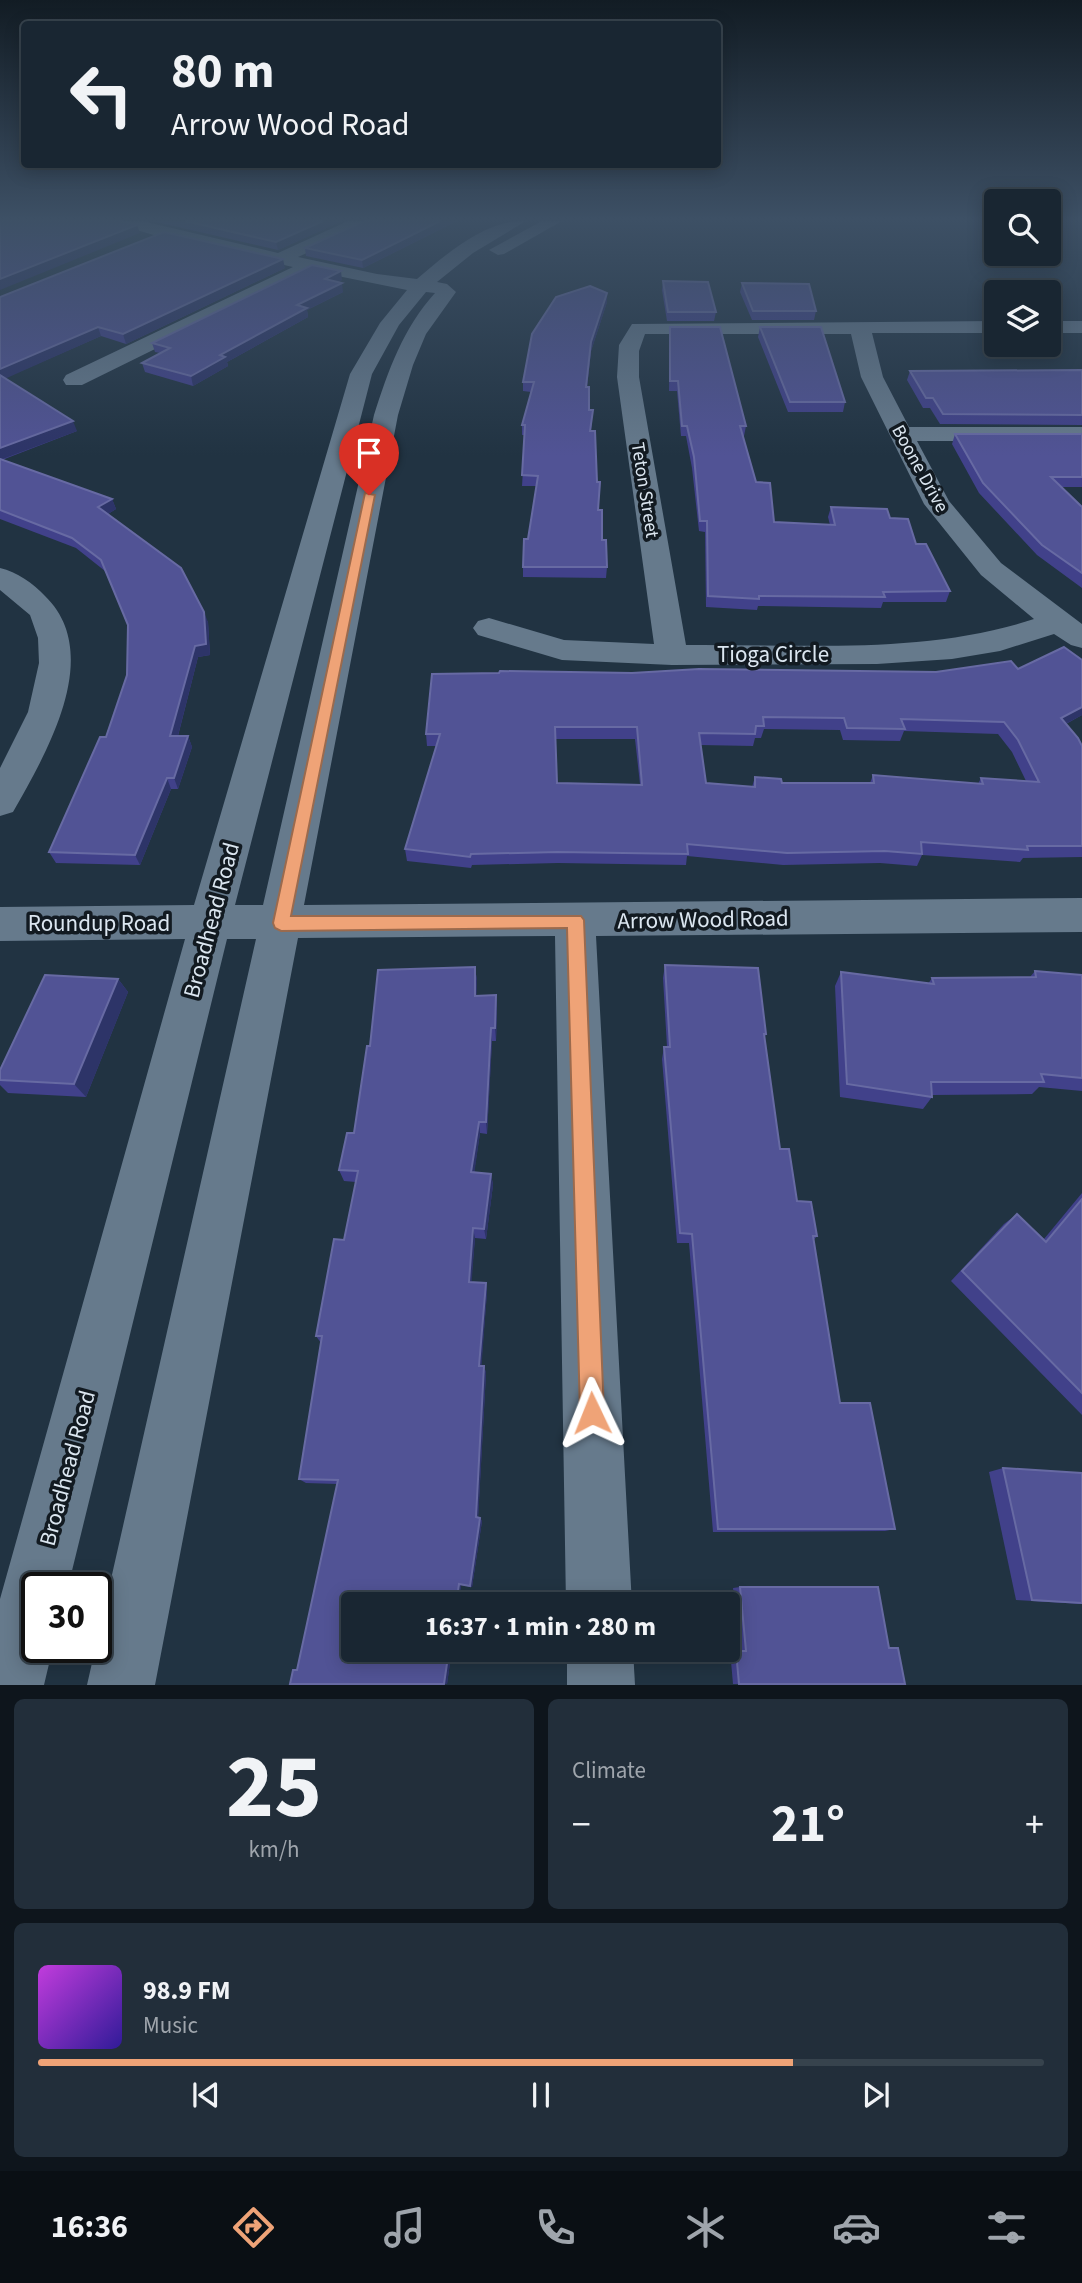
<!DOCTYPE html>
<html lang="en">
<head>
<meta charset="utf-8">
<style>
	body { margin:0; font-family:"Source Sans 3",sans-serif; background:#222e3a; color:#f1f3f6; height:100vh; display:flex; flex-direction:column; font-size:26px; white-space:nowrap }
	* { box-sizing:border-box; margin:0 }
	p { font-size:23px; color:#9fa5ac }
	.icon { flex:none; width:38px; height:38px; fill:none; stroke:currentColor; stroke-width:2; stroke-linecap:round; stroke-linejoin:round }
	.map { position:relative; height:1685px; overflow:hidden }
	.panel { display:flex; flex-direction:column; gap:14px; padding:14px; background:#0e151c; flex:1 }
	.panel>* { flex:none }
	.banner { position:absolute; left:21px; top:21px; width:700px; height:147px; border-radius:7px; box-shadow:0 4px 18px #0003,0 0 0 2px #37434d; background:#192632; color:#f1f3f6; overflow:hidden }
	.controls { position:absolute; left:984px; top:189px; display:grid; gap:14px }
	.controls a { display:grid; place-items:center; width:77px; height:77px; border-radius:7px; background:#192632; box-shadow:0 4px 18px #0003,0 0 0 2px #37434d; font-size:35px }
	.speed { position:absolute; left:21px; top:1572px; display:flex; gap:14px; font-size:35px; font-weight:700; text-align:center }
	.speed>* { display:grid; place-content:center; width:91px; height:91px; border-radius:50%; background:#192632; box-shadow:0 4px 18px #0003,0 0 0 2px #37434d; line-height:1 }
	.speed .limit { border:4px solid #111; border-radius:10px; background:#fff; color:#111 }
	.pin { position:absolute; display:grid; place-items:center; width:60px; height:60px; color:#fff; margin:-72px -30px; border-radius:50% 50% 50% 0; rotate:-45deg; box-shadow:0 0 7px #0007 }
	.pin .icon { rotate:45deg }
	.me { position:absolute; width:77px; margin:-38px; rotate:358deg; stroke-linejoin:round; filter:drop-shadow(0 0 5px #0008) }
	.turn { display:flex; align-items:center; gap:24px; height:147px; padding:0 35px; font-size:32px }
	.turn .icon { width:91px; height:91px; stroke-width:2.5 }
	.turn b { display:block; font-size:49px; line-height:60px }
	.big { font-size:52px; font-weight:700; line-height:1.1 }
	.panel .card { flex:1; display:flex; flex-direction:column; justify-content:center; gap:10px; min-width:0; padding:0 24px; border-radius:10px; background:#222e3a }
	.panel .dial { align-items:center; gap:0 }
	.dial b { font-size:91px; line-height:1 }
	.song { display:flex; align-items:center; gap:21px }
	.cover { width:84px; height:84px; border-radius:10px; background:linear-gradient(135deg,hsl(290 70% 55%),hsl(250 70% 35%)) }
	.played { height:7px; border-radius:4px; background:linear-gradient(90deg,#efa377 75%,#37434d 75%) }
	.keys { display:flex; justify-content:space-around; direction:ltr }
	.heat { display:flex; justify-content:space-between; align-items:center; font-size:38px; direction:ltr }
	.panel .tiles { flex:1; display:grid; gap:14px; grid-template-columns:1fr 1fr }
	.card:last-child { grid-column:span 2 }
	.trip { position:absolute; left:341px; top:1592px; width:399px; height:70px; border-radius:7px; background:#192632; box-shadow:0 4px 18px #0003,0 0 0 2px #37434d; font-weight:700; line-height:70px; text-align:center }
	.tabs { display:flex; height:112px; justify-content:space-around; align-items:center; background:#0a0f14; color:#9fa5ac }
	.tabs .icon { width:49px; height:49px }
	.tabs .current { color:#efa377 }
	.tabs b { font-size:32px; color:#f1f3f6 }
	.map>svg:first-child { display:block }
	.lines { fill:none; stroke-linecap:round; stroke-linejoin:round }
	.minor { fill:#667a8c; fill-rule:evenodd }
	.wall { fill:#41418a; fill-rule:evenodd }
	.shaded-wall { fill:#2d3468 }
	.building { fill:#515395; stroke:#676aa3; stroke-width:2; fill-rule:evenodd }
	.route { fill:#efa377; stroke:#9b6a4d; stroke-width:2 }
	.labels { text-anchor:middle; stroke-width:7; stroke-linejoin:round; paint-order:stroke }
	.far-street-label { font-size:19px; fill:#dbe6f0; stroke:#121a21 }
	.street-label { font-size:23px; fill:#dbe6f0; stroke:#121a21 }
</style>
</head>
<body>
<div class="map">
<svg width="1082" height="1685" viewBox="0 0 1082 1685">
	<rect width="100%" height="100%" fill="#213342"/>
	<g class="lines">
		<g class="minor">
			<path d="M117,221H142L278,253L348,221H369L367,225L298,257L377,274L417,279C446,254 487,219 526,221L473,253L437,282L447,284L456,292L426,334L413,365L398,415L304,905L1082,898V932L596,936L632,1605H566L555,936L298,938L155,1685H87L256,939H227L68,1587H37V1647H53L44,1685H0V1599L185,939L0,941V907L194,905L350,374L380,323L407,290L313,271L82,385H66L63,380L66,375L293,267L164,238L119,225ZM426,292L435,293C403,328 388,371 374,415L263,905H235L372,374L399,325Z"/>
			<polygon points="542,221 562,221 504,254 498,255 489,250"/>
			<polygon points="994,281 1001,283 1007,292 996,292 996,297 991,296 984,287"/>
			<path d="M996,321V333H872L883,377L909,427H1082V441H917L949,501L1001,563L1082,624V648L1071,645L1054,634L1000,651L952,659L877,664L672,665L562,660L478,635L473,628L478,621L489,618L564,640L654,644L617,377L619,345L632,324ZM645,334H851L861,377L924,504L981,575L1034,619C924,655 801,644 686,645L639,377V351Z"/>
			<rect x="1048" y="321" width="34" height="12"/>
			<path d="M0,568C17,572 33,583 45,596C105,654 46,754 13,812L0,816V768L28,712L39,663L38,638L30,615L0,590Z"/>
			<polygon points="567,1650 633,1650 635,1685 567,1685"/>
		</g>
	</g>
	<g class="wall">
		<polygon points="152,221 342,221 278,250"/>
		<polygon points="364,221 457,221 363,268 306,256 305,248"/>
		<polygon points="285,268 126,344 101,336 5,378 77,431 2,460 112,499 116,509 108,514 208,622 210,655 198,657 178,736 188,736 192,747 178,789 171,789 140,865 56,863 49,852 106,737 127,675 128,625 105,571 76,548 0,519 0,297"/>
		<polygon points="342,280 338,282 343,292 307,310 308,317 227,362 228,366 193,386 145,372 142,363 160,353 155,352 152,343"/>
		<polygon points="663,281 716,312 714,321 667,321 662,290"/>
		<polygon points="742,283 816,311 814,320 752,320 740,292"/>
		<polygon points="607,302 591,351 587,387 589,410 593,410 591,431 598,510 607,567 606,578 523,577 523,567 537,486 522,486 525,435 522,435 522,425 531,392 523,391 523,382"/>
		<polygon points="670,327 746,426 744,436 743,436 756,482 774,522 830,525 828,517 831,507 890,518 916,544 950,591 946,602 883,602 881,608 758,606 757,610 706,607 705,532 699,531 692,468 686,436 681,436 677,391 669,391"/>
		<polygon points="760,327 845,402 843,412 788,412 758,337"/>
		<polygon points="1082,370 1082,425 940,424 930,408 923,408 907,380 910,371"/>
		<polygon points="955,434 1082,434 1082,487 1061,487 1082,507 1082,588 1037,555 979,493 952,444"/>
		<path d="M1082,660V715L1066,724L1082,746V857L1023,858L1020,862L922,855L917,866L880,863L783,865L687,856L686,865L558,863L472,865L471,868L407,861L405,849L436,746H427L426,734L632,673L936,672L1018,669ZM764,729L840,730L843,740L900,741L904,731L998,734L1012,752L1026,781L981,778L978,784L873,775L870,783H782L755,777L752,787L706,783L700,745L753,746L755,738H761ZM555,739H635L640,784L557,783Z"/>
		<polygon points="665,965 766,1034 764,1039 780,1149 797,1201 817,1236 813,1241 840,1403 895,1529 885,1531 713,1532 689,1243 677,1243 662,1059 664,1047 667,1047 663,978"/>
		<polygon points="475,967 477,981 476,996 496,995 497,1009 496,1041 492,1041 487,1134 480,1133 474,1172 491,1174 493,1185 486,1239 475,1238 471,1282 486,1283 487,1292 481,1366 484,1366 486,1373 478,1518 482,1521 472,1587 461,1585 447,1684 293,1670 297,1669 337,1484 306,1483 299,1479 321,1343 316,1336 344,1240 356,1182 344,1181 339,1170 354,1133 370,1046"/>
		<polygon points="1035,971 1082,975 1082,1091 1039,1087 1032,1094 932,1095 932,1097 923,1109 840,1097 835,986 841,972 928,984 932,978 1030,977"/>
		<polygon points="118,979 128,992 86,1097 8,1093 0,1085 0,1070"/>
		<polygon points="1082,1193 1082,1415 951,1281 1004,1224 1017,1214 1044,1239"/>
		<polygon points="1003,1468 1082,1473 1082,1604 1016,1600 989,1472"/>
		<polygon points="740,1587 889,1648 905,1684 733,1684 730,1650 740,1650 733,1588"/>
	</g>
	<g class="shaded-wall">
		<polygon points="323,221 342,221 278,250 276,242"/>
		<polygon points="440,221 457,221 363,268 362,260"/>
		<polygon points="137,225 140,233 0,290 0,279"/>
		<polygon points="283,259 285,268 126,344 123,334"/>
		<polygon points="341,271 342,280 327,288 325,279"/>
		<polygon points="342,283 343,292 307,310 308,317 227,362 228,366 193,386 191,376 220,355 297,305"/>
		<polygon points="607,293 607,302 591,351 586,397 591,342"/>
		<polygon points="98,327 101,336 0,381 0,369"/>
		<polygon points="73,421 77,431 0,460 0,448"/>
		<polygon points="112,499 116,509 103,517 98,507"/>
		<polygon points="204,612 208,622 210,655 198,657 175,747 170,736"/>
		<polygon points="1082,707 1082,715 1054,730 1061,718"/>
		<polygon points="188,736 192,747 178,789 174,778"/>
		<polygon points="167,778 171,789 140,865 135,855"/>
		<polygon points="475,967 477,981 476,1010 475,996"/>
		<polygon points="118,979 128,992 86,1097 74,1084"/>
		<polygon points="496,995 497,1009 496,1041 495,1028"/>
		<polygon points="491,1028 492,1041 487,1134 486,1122"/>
		<polygon points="479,1122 480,1133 473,1183 471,1172"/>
		<polygon points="491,1174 493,1185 486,1239 484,1229"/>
		<polygon points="473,1228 475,1238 471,1291 469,1282"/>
		<polygon points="486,1283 487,1292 481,1373 479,1366"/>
		<polygon points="484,1366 486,1373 478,1521 476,1517"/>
		<polygon points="480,1518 482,1521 472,1587 470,1586"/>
		<polygon points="459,1584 461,1585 458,1605 456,1605"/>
		<polygon points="449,1650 452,1650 447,1684 444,1684"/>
	</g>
	<g class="building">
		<polygon points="0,221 121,221 137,225 0,279"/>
		<polygon points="185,221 323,221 276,242"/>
		<polygon points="364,221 440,221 362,260 305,248"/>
		<polygon points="164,232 283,259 123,334 98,327 0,369 0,297"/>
		<polygon points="312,265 341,271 325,279 342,283 297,305 307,308 220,355 225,357 191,376 142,363 170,348 152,343"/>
		<polygon points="663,281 708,282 716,312 668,312"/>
		<polygon points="742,283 809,284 816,311 753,311"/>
		<polygon points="590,286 607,293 591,342 586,387 589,387 589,410 593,410 590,431 595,431 597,482 600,482 598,510 602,510 602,540 606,540 607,567 523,567 524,539 528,539 538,476 522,475 525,425 522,425 534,382 523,382 532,334 556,297"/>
		<polygon points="670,327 720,327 746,426 740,426 756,482 770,483 774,522 835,525 831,507 887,509 890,518 908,519 916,544 926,544 950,591 883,592 885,597 759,596 759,599 708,596 707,521 700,521 694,457 687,426 682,426 678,381 670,381"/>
		<polygon points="760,327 821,327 845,402 790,402"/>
		<polygon points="1082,370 1082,415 943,414 933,398 926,398 910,371"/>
		<polygon points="0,375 73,421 0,448"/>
		<polygon points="955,434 1082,434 1082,477 1051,477 1082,507 1082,573 1042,545 983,483"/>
		<polygon points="0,459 112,499 98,507 181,568 204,612 206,644 195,646 170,736 188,736 174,778 167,778 135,855 49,852 100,737 106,737 127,675 128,625 101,560 72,538 0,510"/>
		<path d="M1064,647L1082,660V707L1061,718L1078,738L1082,746V846H1027L1028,850L921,842L922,854L885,851L787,853L687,844L688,854L558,852L471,854L470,857L405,849L440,734H426L432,674L499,673L500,671L632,673L699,669L936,672L1011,661L1018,669ZM763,717L844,718L847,728L905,729L901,719L1004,722L1018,740L1039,782L981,778L983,784L873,775L874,783H782L781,779L755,777V787L706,783L699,733L755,734L756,726H764ZM555,727H637L642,785L557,783Z"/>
		<polygon points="665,965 758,968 766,1034 764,1034 780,1149 789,1149 797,1201 811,1202 817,1236 813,1236 840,1403 870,1403 895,1529 718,1529 692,1234 680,1233 664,1047 670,1047"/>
		<polygon points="475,967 475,996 496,995 495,1028 491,1028 486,1122 479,1122 471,1172 491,1174 484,1229 473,1228 469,1282 486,1283 479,1366 484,1366 476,1517 480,1518 470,1586 459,1584 456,1605 354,1605 354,1650 449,1650 444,1684 290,1684 293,1670 297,1670 338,1480 299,1479 322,1336 316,1336 334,1239 344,1240 358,1171 339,1170 347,1133 354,1133 367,1046 370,1046 378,970"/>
		<polygon points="1035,971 1082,975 1082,1078 1041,1074 1044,1082 931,1082 932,1097 847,1084 841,972 934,984 932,978 1036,977"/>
		<polygon points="45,975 118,979 74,1084 0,1080 0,1070"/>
		<polygon points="1082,1199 1082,1393 962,1271 1017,1214 1046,1242"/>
		<polygon points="1003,1468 1082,1473 1082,1603 1032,1600"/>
		<polygon points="740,1587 878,1587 889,1648 898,1648 905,1684 739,1684 736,1651 746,1651"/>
	</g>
	<linearGradient id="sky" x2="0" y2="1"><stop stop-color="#121c24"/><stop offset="0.48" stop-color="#3d5065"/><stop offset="1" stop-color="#3d5065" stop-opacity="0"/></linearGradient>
	<rect width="1082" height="456" fill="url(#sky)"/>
	<polygon class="route" points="365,493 375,495 291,916 581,916 584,920 604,1413 601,1422 592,1425 583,1422 580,1413 567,928 281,931 275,928 273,923"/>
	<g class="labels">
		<g class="far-street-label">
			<text transform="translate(921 468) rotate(61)" y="7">Boone Drive</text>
			<text transform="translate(646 490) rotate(81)" y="7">Teton Street</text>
		</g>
		<g class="street-label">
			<text x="773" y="662">Tioga Circle</text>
			<text transform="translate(703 919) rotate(-1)" y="8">Arrow Wood Road</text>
			<text transform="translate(211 920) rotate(-75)" y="8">Broadhead Road</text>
			<text x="99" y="931">Roundup Road</text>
			<text transform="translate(67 1468) rotate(-75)" y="8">Broadhead Road</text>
		</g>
	</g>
</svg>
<div class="controls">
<a><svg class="icon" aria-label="search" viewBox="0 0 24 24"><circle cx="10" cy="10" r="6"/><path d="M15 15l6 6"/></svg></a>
<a><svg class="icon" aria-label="layers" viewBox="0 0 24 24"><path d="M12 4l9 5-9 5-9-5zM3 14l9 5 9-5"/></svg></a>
</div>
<div class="speed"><div class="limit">30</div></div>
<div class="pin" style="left:369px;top:495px;background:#d93025"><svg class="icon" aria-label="arrive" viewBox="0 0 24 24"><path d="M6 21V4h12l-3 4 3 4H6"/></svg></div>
<svg class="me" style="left:592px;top:1413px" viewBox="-20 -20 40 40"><path d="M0-17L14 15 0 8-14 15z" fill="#efa377" stroke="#fff" stroke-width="4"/></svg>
<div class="trip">16:37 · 1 min · 280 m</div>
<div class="banner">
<div class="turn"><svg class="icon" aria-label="left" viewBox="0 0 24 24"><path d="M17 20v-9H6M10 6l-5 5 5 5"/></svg><div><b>80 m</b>Arrow Wood Road</div></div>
</div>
</div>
<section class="panel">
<div class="tiles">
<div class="card dial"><b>25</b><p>km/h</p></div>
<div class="card"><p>Climate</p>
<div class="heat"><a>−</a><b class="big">21°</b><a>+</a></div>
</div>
<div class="card">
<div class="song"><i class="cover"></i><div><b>98.9 FM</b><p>Music</p></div></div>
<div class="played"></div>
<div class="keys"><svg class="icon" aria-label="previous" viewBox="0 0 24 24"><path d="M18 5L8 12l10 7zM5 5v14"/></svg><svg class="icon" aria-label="pause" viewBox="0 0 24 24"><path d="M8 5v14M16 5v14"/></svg><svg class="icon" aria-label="next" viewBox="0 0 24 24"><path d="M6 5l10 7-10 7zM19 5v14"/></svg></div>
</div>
</div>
</section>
<nav class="tabs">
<b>16:36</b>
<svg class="icon current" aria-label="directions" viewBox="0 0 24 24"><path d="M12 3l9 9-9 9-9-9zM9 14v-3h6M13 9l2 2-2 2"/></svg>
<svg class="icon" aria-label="music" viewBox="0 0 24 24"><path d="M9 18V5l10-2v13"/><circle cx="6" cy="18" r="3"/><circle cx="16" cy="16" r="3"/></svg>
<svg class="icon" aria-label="phone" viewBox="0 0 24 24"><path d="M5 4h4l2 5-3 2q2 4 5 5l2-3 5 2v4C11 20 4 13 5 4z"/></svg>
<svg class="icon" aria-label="climate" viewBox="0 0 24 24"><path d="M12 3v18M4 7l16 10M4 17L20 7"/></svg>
<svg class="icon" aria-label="car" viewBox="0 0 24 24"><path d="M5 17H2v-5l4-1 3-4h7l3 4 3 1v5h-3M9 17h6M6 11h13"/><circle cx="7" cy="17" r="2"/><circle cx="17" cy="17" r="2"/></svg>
<svg class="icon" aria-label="filters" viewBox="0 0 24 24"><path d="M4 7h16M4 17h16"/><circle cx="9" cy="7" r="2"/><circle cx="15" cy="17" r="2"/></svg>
</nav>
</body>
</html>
